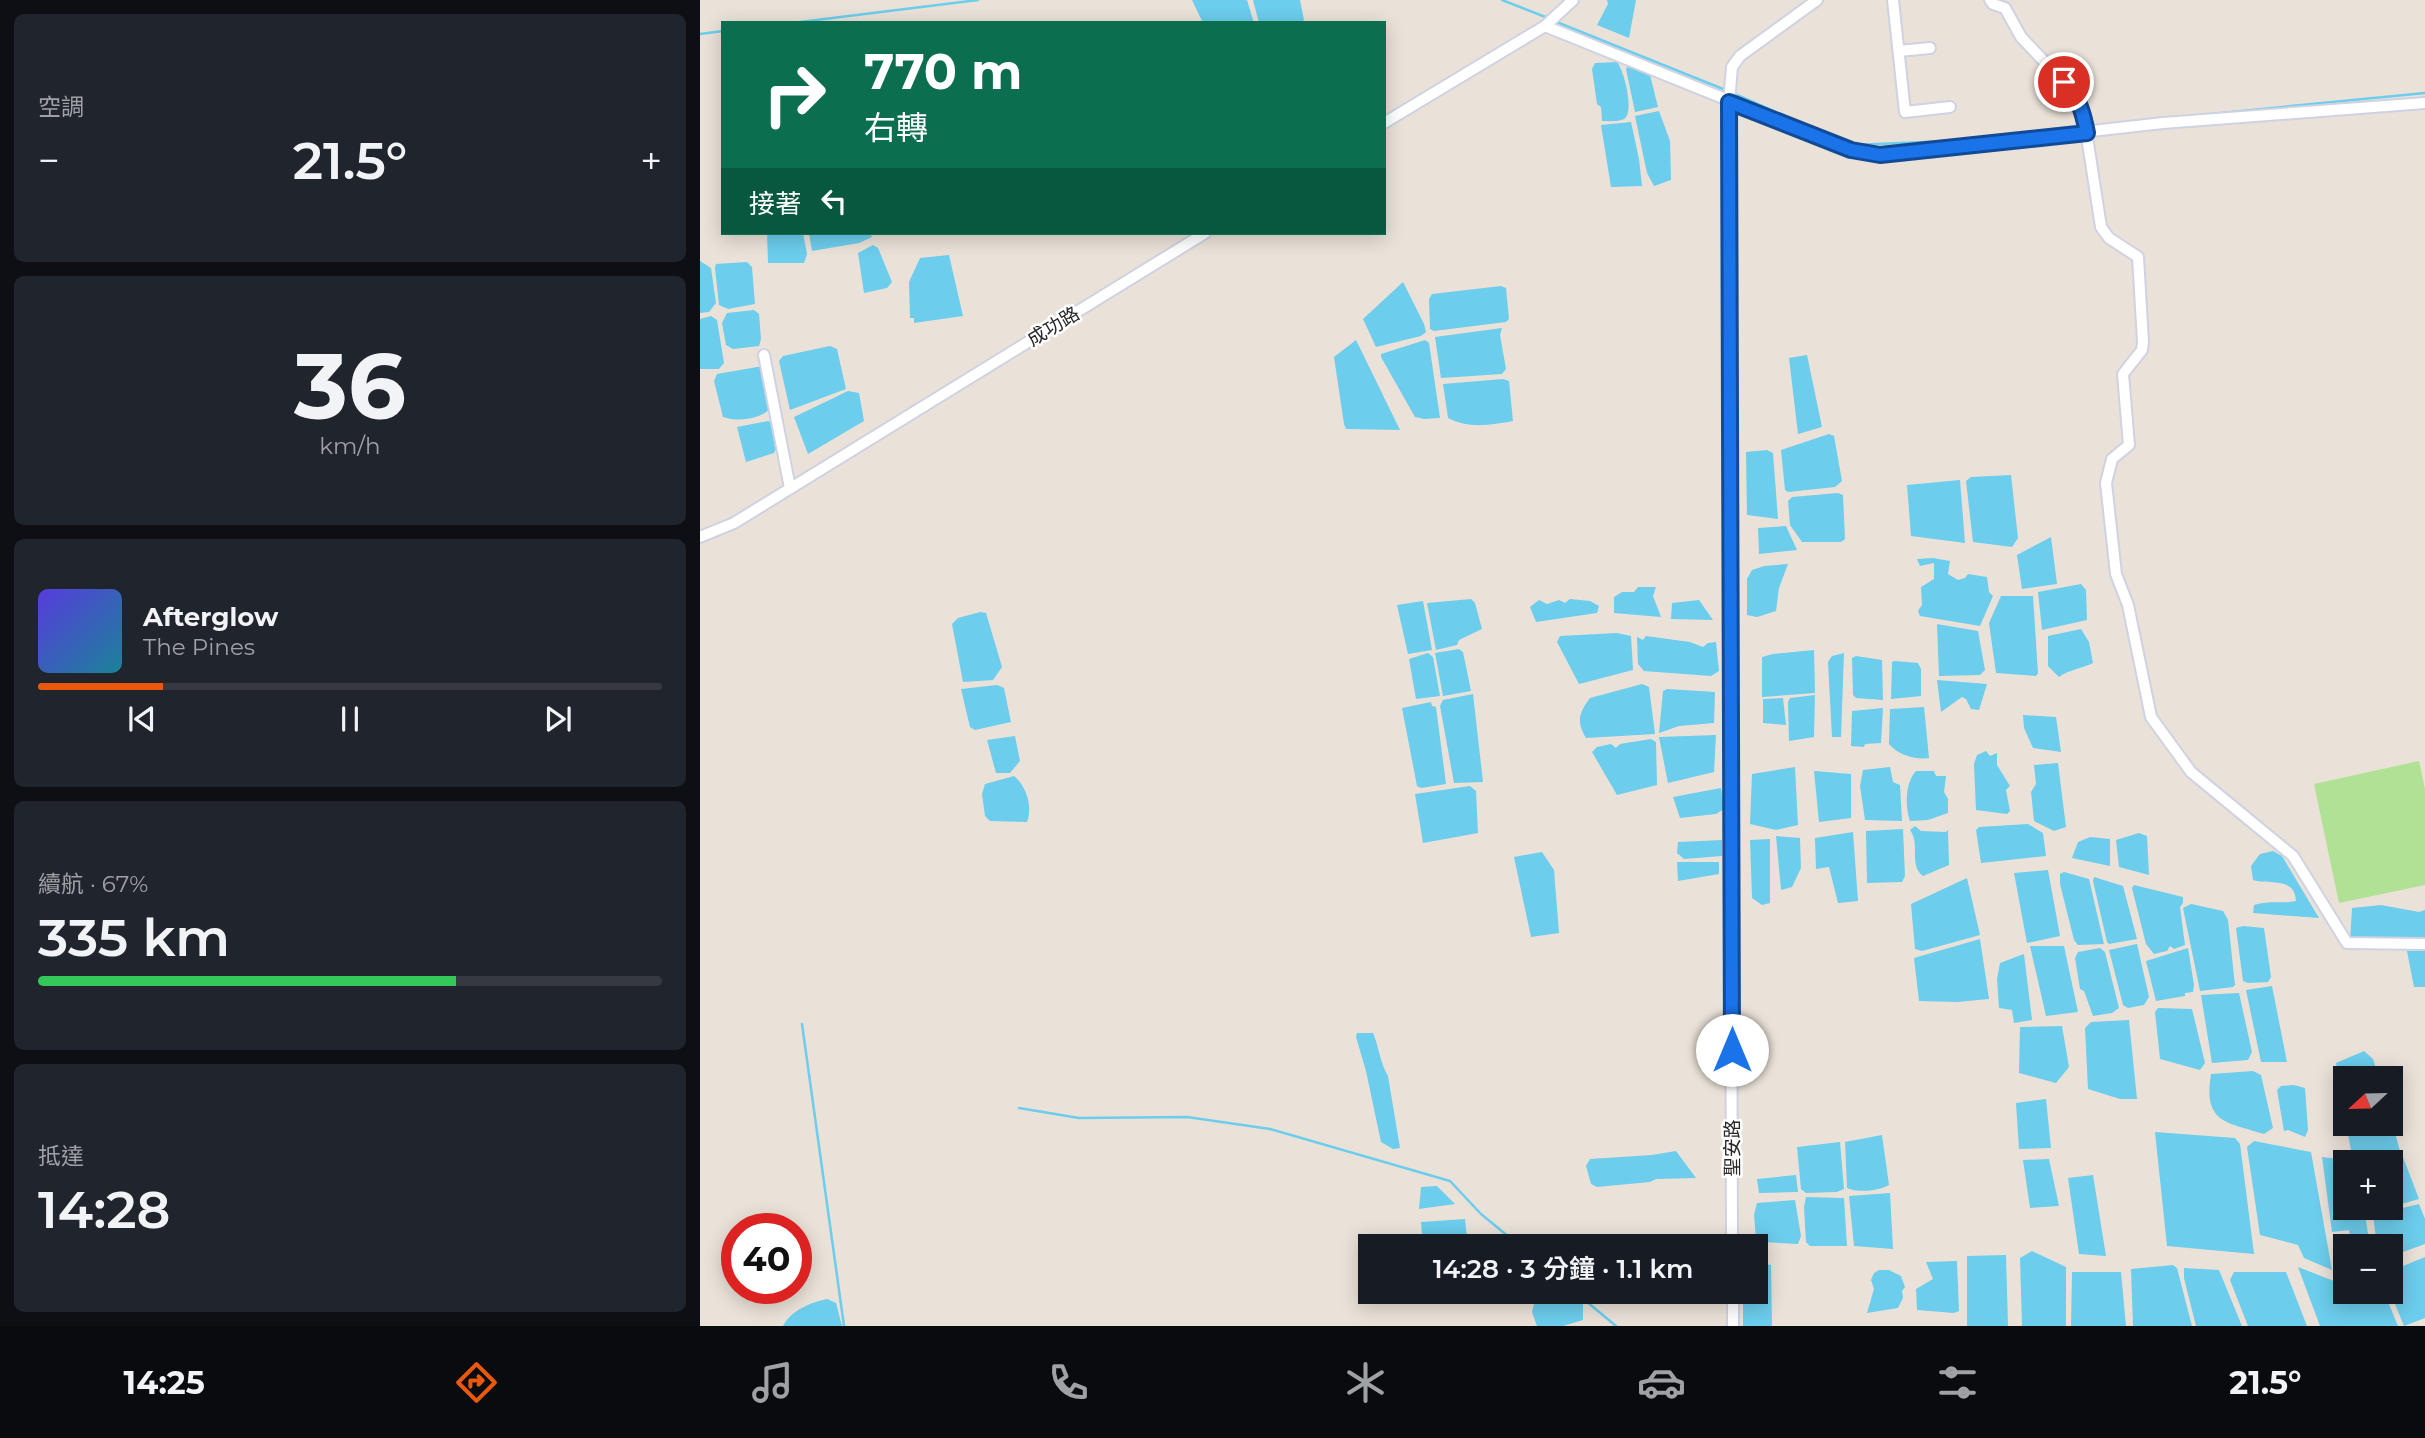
<!DOCTYPE html>
<html lang="zh-TW">
<head>
<meta charset="utf-8">
<style>
	body { margin:0; font-family:Montserrat,"Noto Sans TC",sans-serif; background:#20242c; color:#f1f3f6; height:100vh; display:flex; flex-direction:column; font-size:26px; white-space:nowrap }
	* { box-sizing:border-box; margin:0 }
	p { font-size:23px; color:#9ea1a6 }
	.icon { flex:none; width:38px; height:38px; fill:none; stroke:currentColor; stroke-width:2; stroke-linecap:round; stroke-linejoin:round }
	.map { position:relative; flex:1; overflow:hidden }
	.details { display:flex; flex-direction:column; gap:14px; padding:14px; background:#0d0f14; width:700px }
	.details>* { flex:none }
	.hud { position:absolute; left:21px; top:21px; width:665px; height:214px; border-radius:0px; box-shadow:0 4px 18px #0003; background:#0b6e4f; color:#fff; overflow:hidden }
	.needle { width:46px; rotate:248deg }
	.fabs { position:absolute; left:1633px; top:1066px; display:grid; gap:14px }
	.fabs a { display:grid; place-items:center; width:70px; height:70px; border-radius:0px; background:#171b24; box-shadow:0 4px 18px #0003; font-size:35px }
	.speed { position:absolute; left:21px; top:1213px; display:flex; gap:14px; font-size:35px; font-weight:700; text-align:center }
	.speed>* { display:grid; place-content:center; width:91px; height:91px; border-radius:50%; background:#171b24; box-shadow:0 4px 18px #0003; line-height:1 }
	.speed .limit { border:10px solid #d22; background:#fff; color:#111 }
	.pin { position:absolute; display:grid; place-items:center; width:60px; height:60px; color:#fff; margin:-30px; border:4px solid #fff; border-radius:50%; box-shadow:0 2px 7px #0007 }
	.me { position:absolute; width:77px; margin:-38px; rotate:0deg; stroke-linejoin:round; filter:drop-shadow(0 0 5px #0008) }
	.turn { display:flex; align-items:center; gap:24px; height:147px; padding:0 28px; font-size:32px }
	.turn .icon { width:91px; height:91px; stroke-width:2.5 }
	.turn b { display:block; font-size:49px; line-height:60px }
	.then { display:flex; align-items:center; height:66px; padding:0 28px; background:#0003; gap:14px; font-size:26px }
	.big { font-size:52px; font-weight:600; line-height:1.1 }
	.details .card { flex:1; display:flex; flex-direction:column; justify-content:center; gap:10px; min-width:0; padding:0 24px; border-radius:10px; background:#20242c }
	.details .dial { align-items:center; gap:0 }
	.dial b { font-size:91px; line-height:1 }
	.song { display:flex; align-items:center; gap:21px }
	.cover { width:84px; height:84px; border-radius:10px; background:linear-gradient(135deg,hsl(250 70% 55%),hsl(190 70% 35%)) }
	.played { height:7px; border-radius:4px; background:linear-gradient(90deg,#ea580c 20%,#363941 20%) }
	.keys { display:flex; justify-content:space-around; direction:ltr }
	.heat { display:flex; justify-content:space-between; align-items:center; font-size:38px; direction:ltr }
	.charge { height:10px; border-radius:5px; background:linear-gradient(90deg,#34c759 67%,#363941 0) }
	.trip { position:absolute; left:658px; top:1234px; width:410px; height:70px; border-radius:0px; background:#171b24; box-shadow:0 4px 18px #0003; font-weight:600; line-height:70px; text-align:center }
	.tabs { display:flex; height:112px; justify-content:space-around; align-items:center; background:#090b0e; color:#9ea1a6 }
	.tabs .icon { width:49px; height:49px }
	.tabs .active { color:#ea580c }
	.tabs b { font-size:32px; color:#f1f3f6 }
	main { display:flex; flex:1; min-height:0 }
	.map>svg:first-child { display:block }
	.green { fill:#b1e195 }
	.water { fill:#6ccdec }
	.lines { fill:none; stroke-linecap:round; stroke-linejoin:round }
	.stream { stroke:#6ccdec; stroke-width:2.5 }
	.minor-casing { stroke:#ced2e1; stroke-width:14 }
	.minor { stroke:#fff; stroke-width:10 }
	.route-casing { stroke:#114b97; stroke-width:18 }
	.route { stroke:#1a73e8; stroke-width:12 }
	.labels { text-anchor:middle; stroke-width:5; stroke-linejoin:round; paint-order:stroke }
	.street-label { font-size:19px; fill:#282828; stroke:#fff }
</style>
</head>
<body>
<main>
<section class="details">
<div class="card"><p>空調</p>
<div class="heat"><a>−</a><b class="big">21.5°</b><a>+</a></div>
</div>
<div class="card dial"><b>36</b><p>km/h</p></div>
<div class="card">
<div class="song"><i class="cover"></i><div><b>Afterglow</b><p>The Pines</p></div></div>
<div class="played"></div>
<div class="keys"><svg class="icon" aria-label="previous" viewBox="0 0 24 24"><path d="M18 5L8 12l10 7zM5 5v14"/></svg><svg class="icon" aria-label="pause" viewBox="0 0 24 24"><path d="M8 5v14M16 5v14"/></svg><svg class="icon" aria-label="next" viewBox="0 0 24 24"><path d="M6 5l10 7-10 7zM19 5v14"/></svg></div>
</div>
<div class="card"><p>續航 · 67%</p><b class="big">335 km</b><div class="charge"></div></div>
<div class="card"><p>抵達</p><b class="big">14:28</b></div>
</section>
<div class="map">
<svg width="1725" height="1326" viewBox="0 0 1725 1326">
	<rect width="100%" height="100%" fill="#eae2d9"/>
	<polygon class="green" points="1719,761 1725,789 1725,885 1639,903 1614,784"/>
	<g class="water">
		<polygon points="492,0 547,0 554,23 503,23"/>
		<polygon points="553,0 600,0 604,20 600,23 559,23"/>
		<polygon points="907,0 936,0 929,38 897,25 908,4"/>
		<path d="M917,62C924,70 935,113 924,119C919,122 908,121 902,121L901,107L897,104L892,69L895,63Z"/>
		<polygon points="930,64 949,71 958,107 935,112 926,69"/>
		<polygon points="959,111 970,141 971,180 954,186 947,173 935,116"/>
		<polygon points="931,122 939,159 942,186 911,187 901,125"/>
		<polygon points="67,233 103,233 107,254 104,263 68,263"/>
		<polygon points="109,233 170,233 172,237 159,243 112,251"/>
		<polygon points="173,245 178,248 192,282 187,288 164,293 158,253"/>
		<polygon points="249,255 263,316 214,323 214,318 210,318 209,282 220,258"/>
		<polygon points="0,261 11,268 16,303 9,312 0,313"/>
		<polygon points="47,262 52,267 55,304 28,309 19,305 15,268 16,264"/>
		<polygon points="703,282 724,324 726,332 721,336 676,347 663,319"/>
		<polygon points="801,286 806,288 809,319 806,322 734,331 730,329 729,299 732,294"/>
		<polygon points="54,310 59,314 61,339 59,346 33,349 26,345 22,323 27,313"/>
		<polygon points="11,316 17,320 24,363 19,369 0,369 0,319"/>
		<polygon points="802,328 800,335 806,369 802,374 741,378 735,337"/>
		<polygon points="656,340 700,430 646,429 644,424 634,357"/>
		<polygon points="725,340 729,343 740,418 724,419 715,417 681,357 681,354"/>
		<polygon points="130,346 137,349 146,389 90,410 79,361 83,356"/>
		<polygon points="1107,355 1122,427 1098,434 1089,358"/>
		<path d="M63,366L71,408C59,420 38,422 23,417L14,381L17,374Z"/>
		<path d="M803,379L809,381L813,421C792,425 768,429 748,418L743,384Z"/>
		<polygon points="148,391 159,393 164,421 108,454 94,417"/>
		<polygon points="68,421 72,423 78,444 74,453 46,462 37,427"/>
		<polygon points="1129,434 1134,436 1142,481 1135,487 1088,492 1085,490 1081,450"/>
		<polygon points="1067,450 1073,453 1078,519 1047,515 1046,452"/>
		<polygon points="1311,475 1318,538 1312,547 1273,542 1266,481 1271,477"/>
		<polygon points="1260,480 1265,543 1211,536 1207,485"/>
		<polygon points="1138,493 1143,495 1145,539 1141,542 1102,542 1090,525 1088,501 1092,497"/>
		<polygon points="1086,526 1097,550 1059,554 1058,528"/>
		<polygon points="1351,537 1357,584 1322,589 1317,555"/>
		<polygon points="1233,558 1250,561 1248,574 1258,580 1265,578 1268,574 1287,577 1289,592 1293,596 1280,626 1220,616 1218,611 1222,605 1221,587 1234,579 1234,563 1220,566 1217,559"/>
		<polygon points="1088,564 1079,588 1076,611 1057,617 1047,615 1047,579 1052,570 1064,566"/>
		<polygon points="1381,584 1386,590 1387,620 1342,630 1338,592"/>
		<polygon points="938,587 956,587 953,596 961,617 914,613 914,597 922,592 934,592"/>
		<polygon points="1301,596 1333,596 1338,673 1336,676 1296,673 1289,623"/>
		<polygon points="771,599 775,603 782,629 759,640 757,645 736,650 727,603"/>
		<polygon points="870,599 890,601 899,606 897,613 836,622 830,607 839,600 847,604 859,600 865,603"/>
		<polygon points="999,600 1013,620 971,619 972,603"/>
		<polygon points="723,601 732,650 708,654 697,605"/>
		<polygon points="280,612 286,613 302,667 293,680 263,682 252,624 258,618"/>
		<polygon points="1237,624 1278,631 1285,670 1280,675 1239,676"/>
		<path d="M1381,629L1389,642L1393,663C1381,669 1370,669 1359,677L1348,666V636Z"/>
		<polygon points="917,633 931,636 933,670 879,684 857,642 860,636"/>
		<polygon points="946,636 990,642 1003,647 1008,643 1016,642 1019,671 1011,676 944,671 938,664 937,637 943,640"/>
		<polygon points="759,649 763,652 771,691 743,696 735,653"/>
		<polygon points="1114,650 1115,693 1062,697 1062,657 1073,654"/>
		<polygon points="728,653 733,657 740,696 716,699 709,659"/>
		<polygon points="1144,653 1141,737 1132,737 1128,662 1132,656"/>
		<polygon points="1156,656 1182,660 1183,700 1156,698 1153,695 1152,658"/>
		<polygon points="1195,661 1218,663 1221,669 1221,696 1191,699 1192,662"/>
		<polygon points="1237,680 1287,684 1279,710 1271,709 1266,699 1262,697 1241,712"/>
		<path d="M942,684L949,687L955,734L886,738C876,721 879,713 890,698Z"/>
		<polygon points="297,685 304,688 311,722 275,730 270,727 261,689"/>
		<polygon points="967,689 1015,692 1014,723 979,726 959,733 963,691"/>
		<polygon points="773,694 783,782 754,783 740,706 743,700"/>
		<polygon points="1115,695 1114,737 1089,741 1088,702 1090,698"/>
		<polygon points="1083,698 1086,725 1063,723 1063,699"/>
		<polygon points="731,702 732,706 736,707 746,784 721,788 717,786 702,708"/>
		<path d="M1224,707L1229,758C1215,760 1198,755 1189,744L1190,709Z"/>
		<polygon points="1183,708 1181,743 1165,744 1164,747 1151,746 1152,711"/>
		<polygon points="1323,715 1356,717 1361,752 1333,748 1324,728"/>
		<polygon points="1016,735 1014,772 968,783 959,737"/>
		<polygon points="315,736 320,761 310,773 296,773 287,740"/>
		<polygon points="951,739 956,742 957,785 917,795 892,752 897,747 911,744 916,748 920,744"/>
		<polygon points="1286,751 1290,756 1297,753 1297,765 1310,786 1306,790 1310,811 1307,814 1276,810 1274,764 1277,755"/>
		<polygon points="1358,763 1366,827 1354,831 1334,821 1331,792 1336,784 1334,765"/>
		<polygon points="1095,767 1098,825 1076,830 1050,824 1052,774"/>
		<polygon points="1190,767 1193,782 1200,785 1202,821 1165,820 1160,786 1163,770"/>
		<polygon points="1114,771 1151,774 1151,818 1119,822"/>
		<path d="M1216,771H1234L1236,776H1246L1244,792L1248,799V813L1228,820L1210,821C1205,806 1205,783 1216,771Z"/>
		<path d="M314,776C326,785 333,807 327,822L290,821L285,816L282,794L285,784Z"/>
		<polygon points="770,786 776,791 778,833 723,843 715,794"/>
		<polygon points="1021,788 1024,809 1016,814 980,818 973,797"/>
		<polygon points="1328,824 1343,833 1346,856 1281,863 1276,830 1279,827"/>
		<path d="M1215,826L1221,831L1246,832L1248,830L1249,865L1223,876C1208,864 1221,845 1210,830Z"/>
		<polygon points="1203,829 1205,876 1202,882 1167,883 1166,831"/>
		<polygon points="1153,832 1158,901 1138,903 1129,867 1116,869 1115,838"/>
		<polygon points="1439,833 1447,836 1449,875 1419,867 1416,840"/>
		<polygon points="1076,836 1100,838 1101,868 1092,887 1081,890"/>
		<polygon points="1390,837 1410,839 1410,866 1372,858 1378,842"/>
		<polygon points="1070,839 1070,903 1062,905 1052,898 1050,840"/>
		<polygon points="1022,840 1022,856 984,859 977,853 978,842"/>
		<path d="M1573,851L1582,856L1619,918L1553,913L1554,905C1571,900 1581,904 1596,901C1595,876 1568,885 1553,880L1551,866L1560,854Z"/>
		<polygon points="842,852 854,870 859,933 831,937 814,857"/>
		<polygon points="977,862 1019,862 1019,874 978,881"/>
		<polygon points="1348,870 1360,936 1327,943 1314,873"/>
		<polygon points="1364,872 1389,879 1404,944 1378,945 1374,940 1360,884 1360,874"/>
		<polygon points="1394,877 1423,886 1437,939 1409,944 1407,942 1393,881"/>
		<polygon points="1267,878 1280,935 1222,951 1215,949 1211,904"/>
		<polygon points="1434,885 1483,897 1483,903 1480,907 1485,945 1474,949 1470,946 1467,951 1454,954 1446,944 1432,888"/>
		<polygon points="1491,904 1523,911 1528,920 1535,985 1533,987 1500,991 1483,908"/>
		<polygon points="1681,905 1719,912 1725,910 1725,942 1650,941 1652,908"/>
		<polygon points="1543,926 1564,928 1571,977 1568,982 1548,983 1543,981 1536,928"/>
		<polygon points="1280,939 1289,999 1257,1002 1219,1001 1214,958"/>
		<polygon points="1437,944 1449,997 1444,1005 1428,1008 1423,1005 1409,950"/>
		<polygon points="1330,946 1364,946 1378,1012 1346,1016"/>
		<polygon points="1400,948 1405,952 1419,1008 1412,1013 1393,1016 1384,991 1380,989 1375,958 1378,952"/>
		<polygon points="1488,948 1494,985 1493,992 1485,993 1485,996 1456,1001 1446,961"/>
		<polygon points="1707,951 1725,951 1725,987 1714,987"/>
		<polygon points="1324,954 1332,1020 1314,1023 1312,1010 1299,1008 1297,979 1300,963"/>
		<polygon points="1572,986 1587,1062 1561,1062 1546,990"/>
		<polygon points="1539,993 1552,1052 1548,1060 1512,1063 1501,995"/>
		<polygon points="1458,1008 1492,1009 1505,1063 1500,1070 1460,1059 1455,1012"/>
		<polygon points="1429,1020 1437,1099 1420,1099 1388,1089 1385,1028 1391,1022"/>
		<polygon points="1362,1026 1369,1067 1356,1083 1319,1073 1320,1027"/>
		<path d="M657,1033H673C679,1047 680,1063 688,1076L700,1148L693,1149L681,1142L666,1071L656,1037Z"/>
		<polygon points="1664,1051 1673,1059 1679,1078 1645,1078 1645,1115 1636,1063"/>
		<path d="M1553,1071L1561,1075L1573,1128L1564,1134C1526,1122 1503,1123 1511,1074Z"/>
		<polygon points="1594,1085 1605,1088 1608,1130 1605,1137 1588,1130 1584,1131 1577,1090 1581,1086"/>
		<polygon points="1346,1099 1351,1148 1319,1149 1316,1103"/>
		<polygon points="1691,1118 1700,1151 1651,1150 1646,1124 1690,1124"/>
		<polygon points="1455,1132 1535,1138 1540,1144 1554,1254 1467,1246"/>
		<path d="M1182,1135L1189,1185C1178,1191 1159,1193 1147,1188L1145,1142Z"/>
		<polygon points="1554,1141 1611,1152 1632,1270 1604,1258 1598,1245 1560,1235 1547,1147"/>
		<polygon points="1140,1142 1144,1189 1137,1192 1106,1193 1101,1189 1097,1147"/>
		<polygon points="976,1151 996,1178 956,1179 950,1182 897,1187 891,1184 886,1166 890,1159 952,1155"/>
		<polygon points="1622,1157 1656,1161 1645,1162 1645,1208 1664,1208 1670,1246 1652,1246 1649,1230 1632,1232"/>
		<polygon points="1703,1157 1719,1199 1691,1207 1690,1162 1663,1162 1663,1160"/>
		<polygon points="1349,1159 1359,1206 1330,1208 1323,1160"/>
		<polygon points="1096,1175 1098,1192 1059,1193 1057,1179"/>
		<polygon points="1393,1175 1406,1256 1379,1254 1368,1178"/>
		<polygon points="737,1186 755,1204 719,1209 721,1187"/>
		<polygon points="1190,1193 1193,1249 1154,1246 1149,1196"/>
		<polygon points="1106,1197 1144,1198 1147,1246 1110,1246 1106,1242 1104,1207"/>
		<polygon points="1095,1200 1101,1236 1098,1244 1061,1242 1056,1238 1054,1215 1057,1203"/>
		<polygon points="1719,1204 1725,1219 1725,1244 1700,1253 1698,1248 1691,1250 1690,1246 1677,1246 1673,1215"/>
		<polygon points="765,1219 768,1246 723,1246 721,1222"/>
		<polygon points="1332,1251 1366,1267 1366,1326 1322,1326 1320,1258"/>
		<polygon points="1306,1255 1308,1326 1267,1326 1267,1256"/>
		<polygon points="1725,1257 1725,1318 1704,1326 1690,1292 1691,1271"/>
		<polygon points="1055,1258 1064,1258 1066,1264 1071,1265 1072,1326 1043,1326 1043,1292 1055,1292"/>
		<polygon points="1257,1261 1259,1311 1254,1313 1217,1310 1216,1289 1233,1279 1226,1262"/>
		<polygon points="1473,1265 1477,1268 1492,1326 1433,1326 1431,1269"/>
		<polygon points="1598,1267 1639,1283 1645,1281 1645,1292 1684,1292 1698,1326 1620,1326"/>
		<polygon points="1484,1268 1519,1270 1542,1326 1496,1326 1484,1278"/>
		<polygon points="1179,1270 1189,1270 1201,1276 1205,1287 1202,1291 1203,1298 1198,1308 1167,1313 1174,1289 1171,1280 1174,1273"/>
		<polygon points="1372,1272 1421,1272 1426,1326 1371,1326"/>
		<polygon points="1534,1272 1586,1272 1607,1326 1548,1326 1530,1280"/>
		<polygon points="837,1292 869,1292 883,1303 883,1320 863,1326 837,1326 832,1312"/>
		<path d="M127,1299L136,1303L142,1326H83C90,1311 111,1302 127,1299Z"/>
	</g>
	<g class="lines">
		<g class="stream">
			<polyline points="802,0 848,18"/>
			<polyline points="854,21 1023,89"/>
			<polyline points="92,23 278,0"/>
			<polyline points="0,34 23,31"/>
			<polyline points="1037,95 1153,145 1249,141 1383,127"/>
			<polyline points="1480,117 1725,93"/>
			<polyline points="102,1024 144,1326"/>
			<polyline points="319,1108 379,1118 487,1117 570,1129 750,1181 781,1214 820,1246"/>
			<polyline points="875,1292 916,1326"/>
		</g>
		<defs>
			<g id="minor">
				<polyline points="1193,0 1205,112 1250,107"/>
				<polyline points="1290,0 1293,4 1305,8 1321,37 1375,94 1383,111 1401,227 1409,238 1438,257 1443,342 1442,350 1423,374 1429,445 1412,459 1406,483 1416,574 1428,605 1451,717 1491,772 1593,856 1647,943 1725,944"/>
				<polyline points="845,26 1151,150 1180,155 1463,123 1725,103"/>
				<polyline points="1199,51 1230,48"/>
				<polyline points="684,123 845,26 873,0"/>
				<polyline points="64,355 90,488"/>
				<polyline points="0,537 34,523 505,233"/>
				<polyline points="1032,1246 1029,102 1032,67 1040,56 1117,0"/>
				<polyline points="1033,1292 1033,1326"/>
			</g>
		</defs>
		<use href="#minor" class="minor-casing"/>
		<use href="#minor" class="minor"/>
	</g>
	<g class="lines">
		<defs>
			<path id="route" d="M1032,1050L1029,102L1151,150L1180,155L1387,133C1383,112 1379,98 1364,82"/>
		</defs>
		<use href="#route" class="route-casing"/>
		<use href="#route" class="route"/>
	</g>
	<g class="labels">
		<g class="street-label">
			<text transform="translate(353 326) rotate(-31)" y="7">成功路</text>
			<text transform="translate(1032 1148) rotate(-90)" y="7">聖安路</text>
		</g>
	</g>
</svg>
<div class="fabs">
<a><svg class="needle" viewBox="-14 -14 28 28"><path d="M0-13l5 13h-10z" fill="#e53935"/><path d="M0 13l5-13h-10z" fill="#9ea1a6"/></svg></a>
<a>+</a>
<a>−</a>
</div>
<div class="speed"><div class="limit">40</div></div>
<div class="pin" style="left:1364px;top:82px;background:#d93025"><svg class="icon" aria-label="arrive" viewBox="0 0 24 24"><path d="M6 21V4h12l-3 4 3 4H6"/></svg></div>
<svg class="me" style="left:1032px;top:1050px" viewBox="-20 -20 40 40"><circle r="19" fill="#fff"/><path d="M0-13L10 11 0 6-10 11z" fill="#1a73e8"/></svg>
<div class="trip">14:28 · 3 分鐘 · 1.1 km</div>
<div class="hud">
<div class="turn"><svg class="icon" aria-label="right" viewBox="0 0 24 24"><path d="M7 20v-9h11M14 6l5 5-5 5"/></svg><div><b>770 m</b>右轉</div></div>
<div class="then">接著<svg class="icon" aria-label="left" viewBox="0 0 24 24"><path d="M17 20v-9H6M10 6l-5 5 5 5"/></svg></div>
</div>
</div>
</main>
<nav class="tabs">
<b>14:25</b>
<svg class="icon active" aria-label="directions" viewBox="0 0 24 24"><path d="M12 3l9 9-9 9-9-9zM9 14v-3h6M13 9l2 2-2 2"/></svg>
<svg class="icon" aria-label="music" viewBox="0 0 24 24"><path d="M9 18V5l10-2v13"/><circle cx="6" cy="18" r="3"/><circle cx="16" cy="16" r="3"/></svg>
<svg class="icon" aria-label="phone" viewBox="0 0 24 24"><path d="M5 4h4l2 5-3 2q2 4 5 5l2-3 5 2v4C11 20 4 13 5 4z"/></svg>
<svg class="icon" aria-label="climate" viewBox="0 0 24 24"><path d="M12 3v18M4 7l16 10M4 17L20 7"/></svg>
<svg class="icon" aria-label="car" viewBox="0 0 24 24"><path d="M5 17H2v-5l4-1 3-4h7l3 4 3 1v5h-3M9 17h6M6 11h13"/><circle cx="7" cy="17" r="2"/><circle cx="17" cy="17" r="2"/></svg>
<svg class="icon" aria-label="filters" viewBox="0 0 24 24"><path d="M4 7h16M4 17h16"/><circle cx="9" cy="7" r="2"/><circle cx="15" cy="17" r="2"/></svg>
<b>21.5°</b>
</nav>
</body>
</html>
